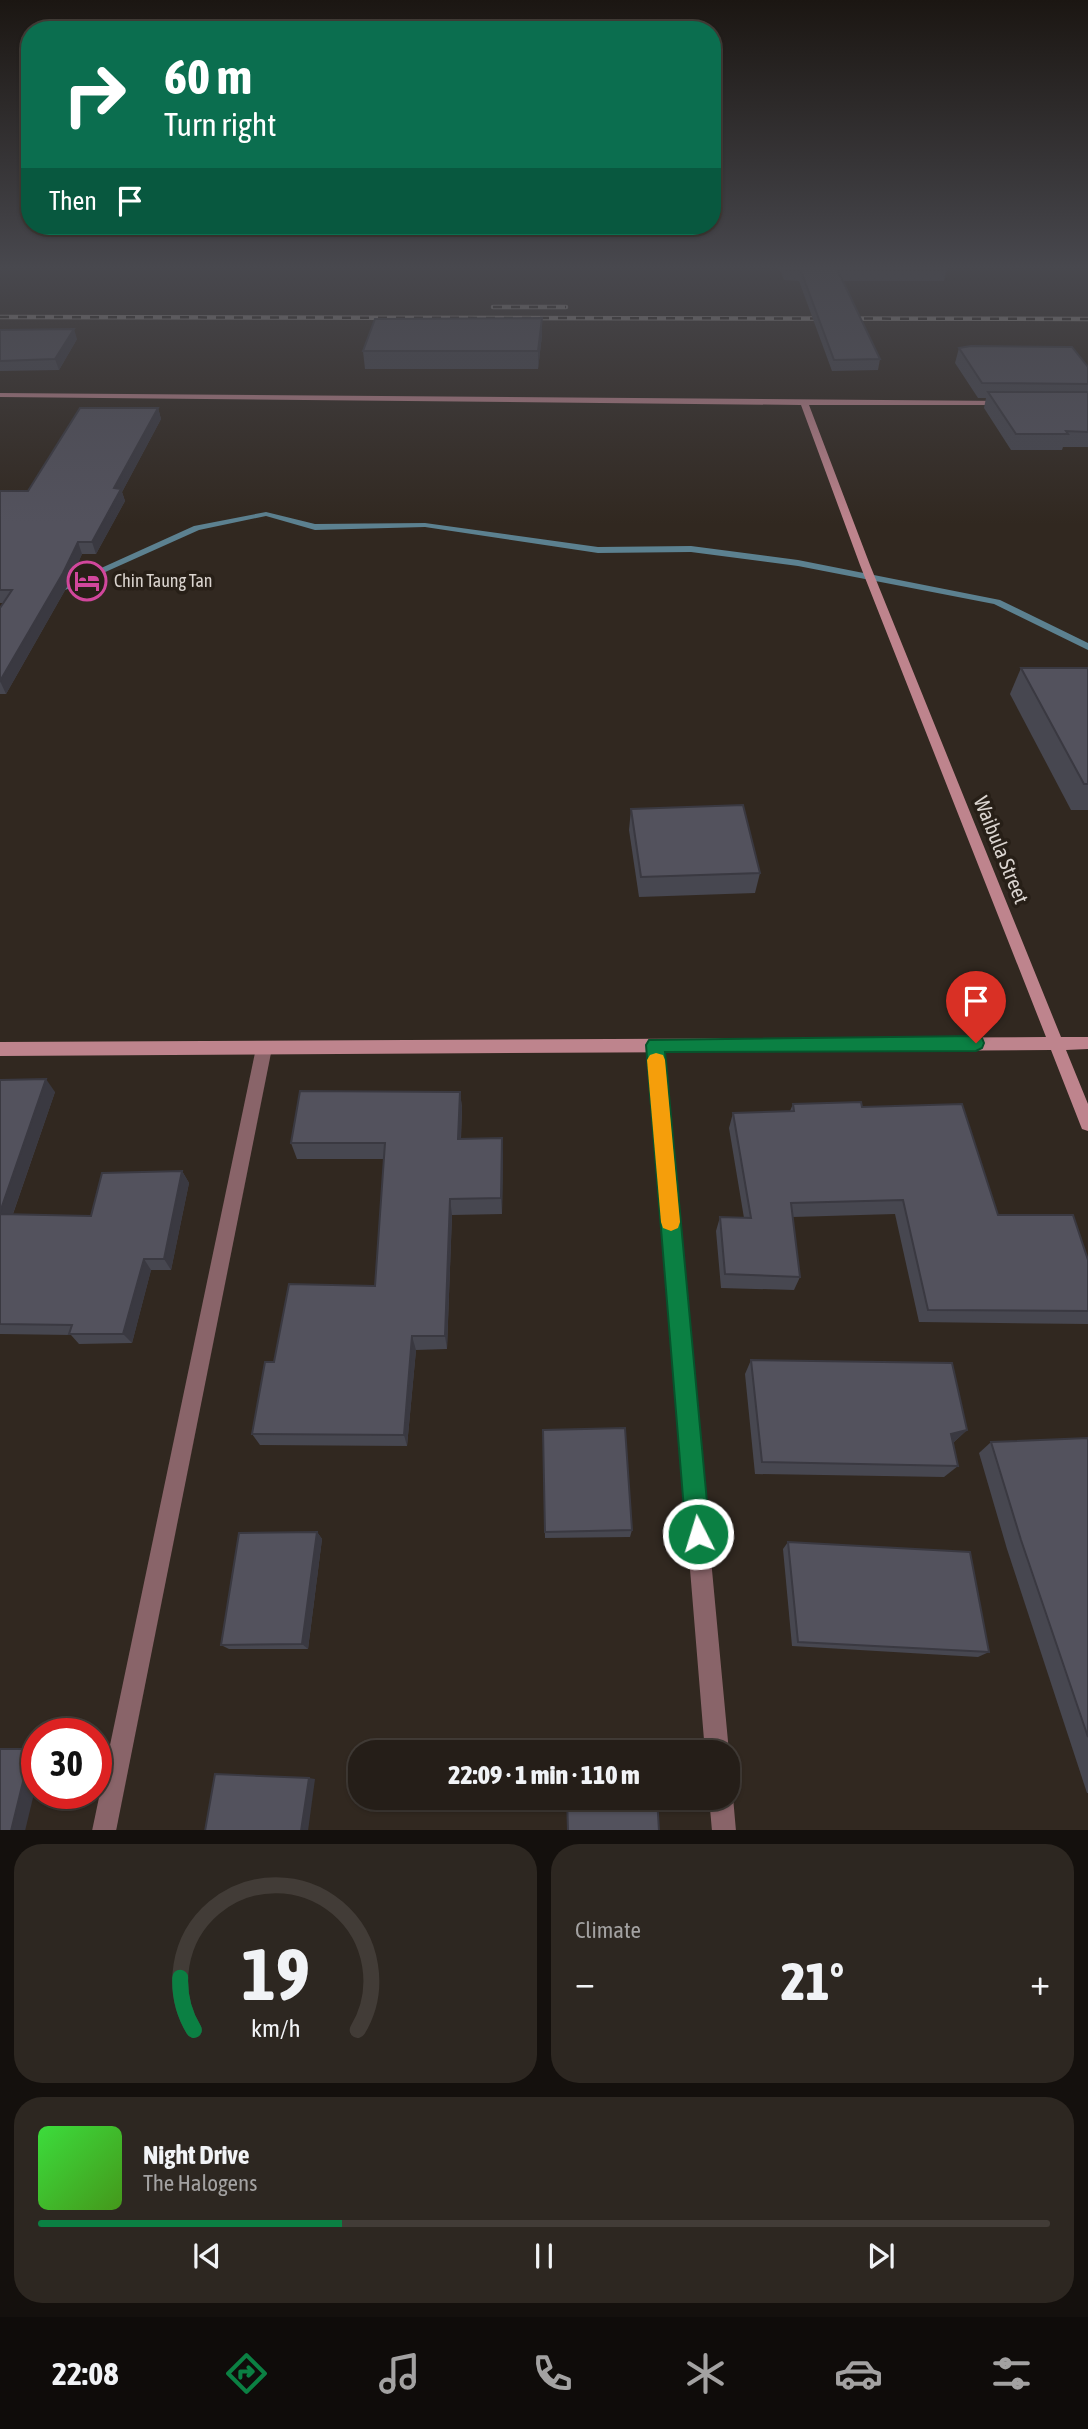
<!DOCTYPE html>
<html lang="en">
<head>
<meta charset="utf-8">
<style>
	body { margin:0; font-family:"Asap Condensed",sans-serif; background:#2d2721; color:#f1f3f6; height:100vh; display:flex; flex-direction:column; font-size:26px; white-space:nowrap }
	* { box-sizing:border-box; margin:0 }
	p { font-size:23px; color:#a3a2a2 }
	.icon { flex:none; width:38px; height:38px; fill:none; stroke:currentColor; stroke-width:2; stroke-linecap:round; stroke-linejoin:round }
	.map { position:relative; height:1830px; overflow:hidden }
	.side { display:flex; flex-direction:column; gap:14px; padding:14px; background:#14100d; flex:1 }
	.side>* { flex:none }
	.banner { position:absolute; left:21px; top:21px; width:700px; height:214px; border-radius:28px; box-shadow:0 2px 5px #0004,0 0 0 2px #423c37; background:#0b6e4f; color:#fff; overflow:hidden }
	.speed { position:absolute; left:21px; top:1718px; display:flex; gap:14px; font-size:35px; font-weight:700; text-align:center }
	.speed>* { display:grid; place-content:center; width:91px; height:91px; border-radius:50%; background:#251e18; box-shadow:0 2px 5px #0004,0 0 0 2px #423c37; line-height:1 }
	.speed .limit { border:10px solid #d22; background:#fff; color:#111 }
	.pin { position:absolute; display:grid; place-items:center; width:60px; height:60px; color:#fff; margin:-72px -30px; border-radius:50% 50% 50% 0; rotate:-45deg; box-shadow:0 0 7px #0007 }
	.pin .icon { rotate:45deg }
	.me { position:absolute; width:77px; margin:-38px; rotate:355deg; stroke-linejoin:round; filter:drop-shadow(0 0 5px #0008) }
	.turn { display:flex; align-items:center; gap:24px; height:147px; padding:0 28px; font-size:32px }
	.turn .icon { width:91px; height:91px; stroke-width:2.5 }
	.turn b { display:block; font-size:49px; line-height:60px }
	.then { display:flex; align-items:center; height:66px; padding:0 28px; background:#0003; gap:14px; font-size:26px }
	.big { font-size:52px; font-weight:800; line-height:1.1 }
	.side .card { flex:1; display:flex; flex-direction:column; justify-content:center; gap:10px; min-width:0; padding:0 24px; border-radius:28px; background:#2d2721 }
	.side .dial { align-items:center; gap:0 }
	.dial svg { height:182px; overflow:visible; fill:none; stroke:#423c37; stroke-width:7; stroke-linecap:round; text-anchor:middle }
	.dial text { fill:#f1f3f6; stroke:none }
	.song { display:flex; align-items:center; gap:21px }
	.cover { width:84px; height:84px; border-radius:10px; background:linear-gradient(135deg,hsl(120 70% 55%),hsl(100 70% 35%)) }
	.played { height:7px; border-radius:4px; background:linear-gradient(90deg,#0b8043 30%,#423c37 30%) }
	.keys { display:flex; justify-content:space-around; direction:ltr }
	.heat { display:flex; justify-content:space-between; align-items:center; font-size:38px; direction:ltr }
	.side .tiles { flex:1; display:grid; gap:14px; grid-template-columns:1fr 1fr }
	.card:last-child { grid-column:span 2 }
	.trip { position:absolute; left:348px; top:1740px; width:392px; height:70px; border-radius:28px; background:#251e18; box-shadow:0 2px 5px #0004,0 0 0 2px #423c37; font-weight:800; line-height:70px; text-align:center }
	.tabs { display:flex; height:112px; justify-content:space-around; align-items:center; background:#0f0c0a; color:#a3a2a2 }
	.tabs .icon { width:49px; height:49px }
	.tabs .on { color:#0b8043 }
	.tabs b { font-size:32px; color:#f1f3f6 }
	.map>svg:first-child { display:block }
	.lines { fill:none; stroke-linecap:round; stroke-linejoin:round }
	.stream { fill:#5c8190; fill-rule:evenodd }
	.street { fill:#896469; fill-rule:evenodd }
	.secondary { fill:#be848d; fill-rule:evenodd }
	.rail-casing { stroke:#aca59f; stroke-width:4.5 }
	.rail { stroke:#271f17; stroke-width:2.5; stroke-dasharray:9; stroke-linecap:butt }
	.wall { fill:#474750 }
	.shaded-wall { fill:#3a3941 }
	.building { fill:#53525d; stroke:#3a3941; stroke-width:2 }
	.route { fill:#0b8043; stroke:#07532c; stroke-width:2 }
	.slow { fill:#f59e0b }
	.labels { text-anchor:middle; stroke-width:7; stroke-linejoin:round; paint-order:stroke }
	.far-poi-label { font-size:18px; fill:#dad4cf; stroke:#271f17; text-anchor:start }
	.street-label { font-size:21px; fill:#dad4cf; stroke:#271f17 }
</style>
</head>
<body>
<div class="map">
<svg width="1088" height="1831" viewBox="0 0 1088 1831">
	<rect width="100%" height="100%" fill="#312820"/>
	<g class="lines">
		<polygon class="stream" points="266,512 315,524 425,523 598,547 691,546 798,560 1000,600 1088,643 1088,650 994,604 798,566 691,552 598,553 425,527 315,530 266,516 199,530 54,595 51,596 46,593 194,526"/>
		<g class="street">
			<polygon points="655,1039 660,1040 663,1045 729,1752 728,1754 728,1752 705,1752 647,1045 650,1040"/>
			<polygon points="264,1042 269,1043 272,1048 116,1831 92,1831 256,1048 259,1043"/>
			<polygon points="728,1788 733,1797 736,1831 712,1831 709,1797 728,1797"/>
		</g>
		<polygon class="secondary" points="0,393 1006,401 1007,403 1003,405 809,405 870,565 1061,1037 1088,1037 1088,1049 1066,1050 1088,1104 1088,1131 1082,1129 1080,1124 1051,1050 0,1056 0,1042 1046,1037 860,565 801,405 0,397"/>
		<defs>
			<g id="rail">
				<polyline points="493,307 566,307"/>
				<polyline points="0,317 1088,319"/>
			</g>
		</defs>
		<use href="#rail" class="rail-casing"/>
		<use href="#rail" class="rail"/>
	</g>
	<g class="wall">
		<polygon points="779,267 944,267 946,271 944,281 843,281 880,359 878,370 832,371 799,281 784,280"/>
		<polygon points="542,318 542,335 538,369 365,369 363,351"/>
		<polygon points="0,330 77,339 59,370 0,371"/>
		<polygon points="959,348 1088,367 1088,447 1063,447 1062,450 1011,450 984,408 986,398 978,398 955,363"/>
		<polygon points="158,408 161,419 122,492 125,501 96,554 82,554 68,585 6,694 0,694 0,608 3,603 0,603 0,491 28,491"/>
		<polygon points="1021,668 1088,668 1088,810 1071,810 1010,694"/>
		<polygon points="631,809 760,873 755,893 639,897 629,830"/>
		<polygon points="0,1080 55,1092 13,1214 91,1216 182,1171 189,1183 171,1270 151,1270 132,1343 79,1344 71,1335 0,1334"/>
		<polygon points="460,1092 462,1108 461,1139 503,1154 502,1214 452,1215 447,1349 416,1350 407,1446 260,1445 252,1434 375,1286 384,1159 297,1159 291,1143"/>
		<polygon points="793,1104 862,1107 998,1215 1088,1260 1088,1324 919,1322 895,1214 793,1217 800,1277 794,1290 721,1288 716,1231 720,1217 744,1218 729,1128 733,1113 790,1111"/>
		<polygon points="751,1360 967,1430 953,1443 958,1466 944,1477 755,1474 745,1374"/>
		<polygon points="543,1430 632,1530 630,1537 545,1538"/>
		<polygon points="1088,1438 1088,1793 1087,1793 1007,1549 979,1453 991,1442"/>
		<polygon points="317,1532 322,1539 308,1649 229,1649 221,1645"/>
		<polygon points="788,1542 989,1652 978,1657 792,1646 783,1549"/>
	</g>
	<g class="shaded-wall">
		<polygon points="542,318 542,335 538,369 538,351"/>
		<polygon points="74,329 77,339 59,370 55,359"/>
		<polygon points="158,408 161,419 122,492 125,501 96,554 92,542 114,488"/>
		<polygon points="78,542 82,554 68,585 6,694 0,681"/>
		<polygon points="46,1079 55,1092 9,1225 0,1214 0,1212"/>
		<polygon points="460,1092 462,1108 460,1155 458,1139"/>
		<polygon points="502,1138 503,1154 502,1214 501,1198"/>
		<polygon points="182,1171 189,1183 171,1270 164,1259"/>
		<polygon points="450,1199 452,1215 447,1349 445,1336"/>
		<polygon points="144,1259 151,1270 132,1343 123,1334"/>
		<polygon points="412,1336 416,1350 407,1446 404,1435"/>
		<polygon points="967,1430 954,1442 939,1446 951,1434"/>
		<polygon points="317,1532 322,1539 308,1649 302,1644"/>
		<polygon points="31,1749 37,1750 37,1781 25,1831 11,1831"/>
		<polygon points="309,1778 315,1779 308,1831 301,1831"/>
	</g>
	<g class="building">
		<polygon points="784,267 944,267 946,271 838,271 880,359 834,360 801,271 785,270"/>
		<polygon points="542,318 538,351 363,351 375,319"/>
		<polygon points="74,329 55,359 0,361 0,330"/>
		<polygon points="971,346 1072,347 1088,367 1088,384 982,383 959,348"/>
		<polygon points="988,392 1088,392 1088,432 1066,431 1068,434 1016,434"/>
		<polygon points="80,408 158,408 114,488 121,489 92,542 78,542 63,573 0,681 0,608 12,590 0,590 0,491 28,491"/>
		<polygon points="1021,668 1088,668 1088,784 1084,784"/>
		<polygon points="743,805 760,873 641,877 631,809"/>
		<polygon points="46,1079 0,1212 0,1080"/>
		<polygon points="300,1091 460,1092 458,1139 502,1138 501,1198 450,1199 445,1336 412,1336 404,1435 252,1434 265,1362 274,1362 289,1284 375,1286 385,1143 291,1143"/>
		<polygon points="861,1102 862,1107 962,1104 998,1215 1073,1215 1088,1260 1088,1311 928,1310 903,1200 791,1203 800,1277 725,1274 720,1217 751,1218 733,1113 794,1111 793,1104"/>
		<polygon points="182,1171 164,1259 144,1259 123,1334 69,1334 72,1325 0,1324 0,1214 91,1216 102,1173"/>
		<polygon points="751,1360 952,1363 967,1430 951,1434 958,1466 762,1462"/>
		<polygon points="625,1428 632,1530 545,1532 543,1430"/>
		<polygon points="1088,1438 1088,1737 1021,1540 991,1442"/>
		<polygon points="317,1532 302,1644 221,1645 239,1533"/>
		<polygon points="788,1542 970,1552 989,1652 798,1642"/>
		<polygon points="0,1749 31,1749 11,1831 0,1831"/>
		<polygon points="215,1774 309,1778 301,1831 205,1831"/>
		<polygon points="567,1797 657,1797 659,1831 568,1831"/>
	</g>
	<linearGradient id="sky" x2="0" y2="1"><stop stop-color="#1b1612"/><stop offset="0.51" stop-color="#48484e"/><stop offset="1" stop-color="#48484e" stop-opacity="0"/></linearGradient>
	<rect width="1088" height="524" fill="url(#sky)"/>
	<polygon class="route" points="976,1036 982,1038 984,1043 982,1048 976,1051 665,1052 710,1534 706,1543 698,1546 689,1543 686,1534 646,1045 649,1040"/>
	<polygon class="slow" points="656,1053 663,1055 665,1060 680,1222 678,1228 671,1231 663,1228 661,1222 647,1060 650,1055"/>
	<defs>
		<symbol id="hotel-ring" viewBox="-11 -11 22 22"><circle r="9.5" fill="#271f17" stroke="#d1479c" stroke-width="1.5"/><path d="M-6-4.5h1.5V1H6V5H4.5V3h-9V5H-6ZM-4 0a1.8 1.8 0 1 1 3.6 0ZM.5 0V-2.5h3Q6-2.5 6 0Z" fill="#d1479c"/></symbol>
	</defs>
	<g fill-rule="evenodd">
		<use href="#hotel-ring" x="65" y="559" width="44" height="44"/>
	</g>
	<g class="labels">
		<g class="far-poi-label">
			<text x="114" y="587">Chin Taung Tan</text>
		</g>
		<g class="street-label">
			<text transform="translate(1001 850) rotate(68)" y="7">Waibula Street</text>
		</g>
	</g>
</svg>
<div class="speed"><div class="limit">30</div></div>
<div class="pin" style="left:976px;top:1043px;background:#d93025"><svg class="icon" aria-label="arrive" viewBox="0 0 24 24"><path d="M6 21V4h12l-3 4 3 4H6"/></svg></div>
<svg class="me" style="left:698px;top:1534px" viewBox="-20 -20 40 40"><circle r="17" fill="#0b8043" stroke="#fff" stroke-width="3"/><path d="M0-11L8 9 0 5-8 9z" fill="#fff"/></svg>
<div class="trip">22:09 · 1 min · 110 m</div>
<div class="banner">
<div class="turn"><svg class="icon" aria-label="right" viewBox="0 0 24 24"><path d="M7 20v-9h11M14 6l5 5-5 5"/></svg><div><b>60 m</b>Turn right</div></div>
<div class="then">Then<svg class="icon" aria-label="arrive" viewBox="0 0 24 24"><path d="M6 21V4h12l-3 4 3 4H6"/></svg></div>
</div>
</div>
<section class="side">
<div class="tiles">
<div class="card dial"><svg viewBox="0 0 100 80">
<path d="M14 69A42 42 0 1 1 86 69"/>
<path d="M14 69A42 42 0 0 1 8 46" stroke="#0b8043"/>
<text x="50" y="56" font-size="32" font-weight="700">19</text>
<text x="50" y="72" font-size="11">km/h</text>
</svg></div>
<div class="card"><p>Climate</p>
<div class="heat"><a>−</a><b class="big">21°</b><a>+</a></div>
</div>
<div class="card">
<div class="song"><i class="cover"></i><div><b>Night Drive</b><p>The Halogens</p></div></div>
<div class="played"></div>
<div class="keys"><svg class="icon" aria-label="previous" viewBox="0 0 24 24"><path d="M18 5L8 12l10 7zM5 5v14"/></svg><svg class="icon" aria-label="pause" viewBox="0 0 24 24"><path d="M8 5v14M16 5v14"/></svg><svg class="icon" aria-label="next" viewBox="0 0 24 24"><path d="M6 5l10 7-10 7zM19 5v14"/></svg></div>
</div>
</div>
</section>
<nav class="tabs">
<b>22:08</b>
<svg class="icon on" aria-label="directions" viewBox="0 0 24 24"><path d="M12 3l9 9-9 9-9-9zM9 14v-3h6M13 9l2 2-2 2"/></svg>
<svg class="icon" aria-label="music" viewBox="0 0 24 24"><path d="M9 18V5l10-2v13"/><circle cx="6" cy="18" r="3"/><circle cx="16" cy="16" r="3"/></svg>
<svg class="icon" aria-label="phone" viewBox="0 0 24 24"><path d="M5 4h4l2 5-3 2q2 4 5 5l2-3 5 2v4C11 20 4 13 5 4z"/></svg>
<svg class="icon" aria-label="climate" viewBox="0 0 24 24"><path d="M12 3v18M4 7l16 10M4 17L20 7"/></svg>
<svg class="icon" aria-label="car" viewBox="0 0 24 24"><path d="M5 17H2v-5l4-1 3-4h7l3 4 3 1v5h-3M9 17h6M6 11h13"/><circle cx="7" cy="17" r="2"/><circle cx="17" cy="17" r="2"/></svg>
<svg class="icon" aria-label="filters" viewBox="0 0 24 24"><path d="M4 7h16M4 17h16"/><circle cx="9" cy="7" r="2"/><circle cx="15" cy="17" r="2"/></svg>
</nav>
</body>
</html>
